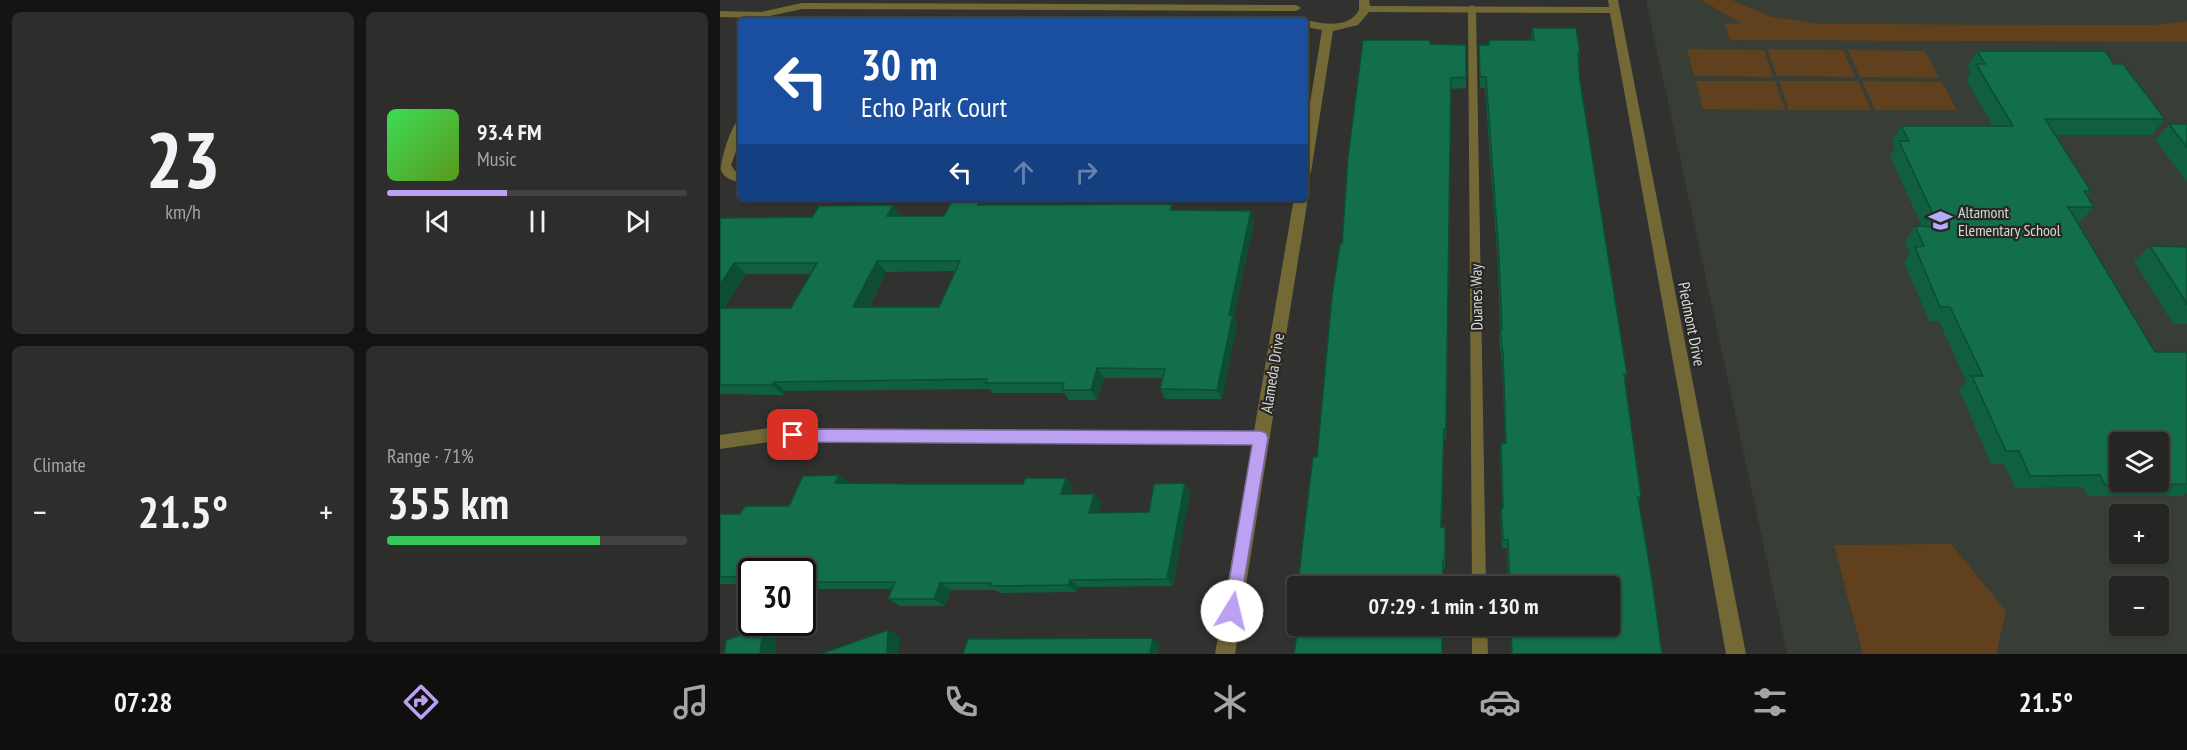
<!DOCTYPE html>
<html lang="en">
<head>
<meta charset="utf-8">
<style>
	body { margin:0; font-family:"PT Sans Narrow",sans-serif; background:#2d2e2b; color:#f1f3f6; height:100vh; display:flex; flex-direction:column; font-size:22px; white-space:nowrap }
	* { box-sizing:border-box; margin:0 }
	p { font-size:20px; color:#a3a5a6 }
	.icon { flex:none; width:33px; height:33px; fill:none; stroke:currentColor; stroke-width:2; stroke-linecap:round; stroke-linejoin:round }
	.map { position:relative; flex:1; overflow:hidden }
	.side { display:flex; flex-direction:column; gap:12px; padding:12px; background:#141513; width:720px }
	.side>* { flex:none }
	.top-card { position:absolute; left:18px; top:18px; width:570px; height:183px; border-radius:6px; box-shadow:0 2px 4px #0004,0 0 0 2px #424341; background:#1a4fa0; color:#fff; overflow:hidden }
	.fabs { position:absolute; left:1389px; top:432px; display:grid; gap:12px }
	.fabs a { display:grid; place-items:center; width:60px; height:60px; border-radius:6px; background:#252623; box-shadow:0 2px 4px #0004,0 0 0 2px #424341; font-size:30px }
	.speed { position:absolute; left:18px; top:558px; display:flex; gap:12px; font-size:30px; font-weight:700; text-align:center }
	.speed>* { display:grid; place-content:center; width:78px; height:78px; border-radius:50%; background:#252623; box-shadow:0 2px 4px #0004,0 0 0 2px #424341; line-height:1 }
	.speed .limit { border:3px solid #111; border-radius:9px; background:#fff; color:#111 }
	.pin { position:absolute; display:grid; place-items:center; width:51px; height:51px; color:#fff; margin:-26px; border-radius:12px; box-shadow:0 3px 9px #0006 }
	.me { position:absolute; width:66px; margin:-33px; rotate:9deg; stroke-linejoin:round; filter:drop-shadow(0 0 4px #0008) }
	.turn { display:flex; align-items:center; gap:21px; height:126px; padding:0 24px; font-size:27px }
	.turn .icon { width:78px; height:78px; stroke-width:2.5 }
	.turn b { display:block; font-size:42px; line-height:51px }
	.lanes { display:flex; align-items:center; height:57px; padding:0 24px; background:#0003; justify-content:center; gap:30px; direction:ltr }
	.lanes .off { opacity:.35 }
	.big { font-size:45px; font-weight:600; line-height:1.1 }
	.side .widget { flex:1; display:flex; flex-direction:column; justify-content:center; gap:9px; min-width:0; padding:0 21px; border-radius:9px; background:#2d2e2b }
	.side .dial { align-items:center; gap:0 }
	.dial b { font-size:78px; line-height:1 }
	.song { display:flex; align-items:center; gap:18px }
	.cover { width:72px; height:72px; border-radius:9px; background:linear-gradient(135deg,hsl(130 70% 55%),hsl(90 70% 35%)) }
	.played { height:6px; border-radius:3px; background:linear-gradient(90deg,#bca0f2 40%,#424341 40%) }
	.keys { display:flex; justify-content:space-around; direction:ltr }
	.heat { display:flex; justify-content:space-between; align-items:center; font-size:33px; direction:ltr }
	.charge { height:9px; border-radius:4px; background:linear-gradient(90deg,#34c759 71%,#424341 0) }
	.side .tiles { flex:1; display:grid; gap:12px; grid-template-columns:repeat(2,1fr) }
	.trip { position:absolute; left:567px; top:576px; width:333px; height:60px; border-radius:6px; background:#252623; box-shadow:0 2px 4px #0004,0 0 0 2px #424341; font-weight:600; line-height:60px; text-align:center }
	.menu { display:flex; height:96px; justify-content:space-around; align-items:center; background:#0f0f0e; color:#a3a5a6 }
	.menu .icon { width:42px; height:42px }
	.menu .active { color:#bca0f2 }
	.menu b { font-size:27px; color:#f1f3f6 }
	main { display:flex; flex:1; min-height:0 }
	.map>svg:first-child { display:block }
	.built { fill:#383d35; fill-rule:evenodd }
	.green { fill:#60401d }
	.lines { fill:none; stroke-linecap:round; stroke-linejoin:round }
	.service { fill:#736937; fill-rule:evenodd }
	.minor { fill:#736937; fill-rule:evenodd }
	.wall { fill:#0f5f40; fill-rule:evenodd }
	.shaded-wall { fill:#0d4d34 }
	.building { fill:#126e4b; stroke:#0d4d34; stroke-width:1.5; fill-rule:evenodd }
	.route { fill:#bca0f2; stroke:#7a689d; stroke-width:1.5 }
	.labels { text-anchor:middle; stroke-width:4.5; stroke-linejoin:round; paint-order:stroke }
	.poi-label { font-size:16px; fill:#d9dad8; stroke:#272825; text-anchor:start }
	.street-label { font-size:16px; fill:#d9dad8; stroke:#272825 }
</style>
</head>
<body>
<main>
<section class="side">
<div class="tiles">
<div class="widget dial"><b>23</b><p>km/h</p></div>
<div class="widget">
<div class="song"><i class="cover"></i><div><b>93.4 FM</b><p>Music</p></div></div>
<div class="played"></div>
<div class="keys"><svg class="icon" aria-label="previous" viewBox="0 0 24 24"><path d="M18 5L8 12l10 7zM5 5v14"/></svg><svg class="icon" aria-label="pause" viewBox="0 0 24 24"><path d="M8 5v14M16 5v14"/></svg><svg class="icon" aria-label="next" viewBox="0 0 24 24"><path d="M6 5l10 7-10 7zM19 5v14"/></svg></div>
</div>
<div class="widget"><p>Climate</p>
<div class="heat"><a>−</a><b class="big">21.5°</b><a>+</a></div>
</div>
<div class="widget"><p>Range · 71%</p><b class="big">355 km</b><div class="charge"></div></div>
</div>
</section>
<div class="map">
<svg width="1467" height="654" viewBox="0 0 1467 654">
	<rect width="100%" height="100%" fill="#31322f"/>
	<path class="built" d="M926,0H1467V654H1067ZM1400,442H1438V482H1400ZM1400,514H1438V554H1400ZM1400,586H1438V626H1400Z"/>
	<g class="green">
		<polygon points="981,0 1012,0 1052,17 1102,24 1432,25 1467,21 1467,42 1010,40 1005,24 1021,23"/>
		<polygon points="967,49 1044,50 1053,77 974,76"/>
		<polygon points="1047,49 1123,50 1135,77 1057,76"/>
		<polygon points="1128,50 1205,51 1219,78 1140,77"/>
		<polygon points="976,81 1055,81 1065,110 983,109"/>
		<polygon points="1059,81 1138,81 1151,110 1069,110"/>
		<polygon points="1142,81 1222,82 1237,110 1155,110"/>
		<polygon points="1231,544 1286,611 1276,654 1143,654 1114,545"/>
	</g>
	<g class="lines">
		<g class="service">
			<polygon points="752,5 756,8 766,586 752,586 748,8"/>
			<polygon points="752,626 767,626 768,654 752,654"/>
		</g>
		<g class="minor">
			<path d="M639,0H649L650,6L889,7L888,0H898L1026,654H1006L890,13L649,12L638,25L613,31L591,172L585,177V133L602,30L585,27V21H581L585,20C603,24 629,29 639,10Z"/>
			<polygon points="82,3 576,5 581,8 576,11 82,9 41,18 0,17 0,11 41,12"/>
			<path d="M21,118V138L11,165L15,171L21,173V183C13,180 4,179 1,170C0,161 12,121 21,118Z"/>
			<polygon points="585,194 588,198 515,654 495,654 532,445 49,442 0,449 0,435 49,428 534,431 574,198 585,198"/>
		</g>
	</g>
	<g class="wall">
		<polygon points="812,28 860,52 859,62 860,81 907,374 905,380 921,497 919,502 942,654 791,654 790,626 890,626 890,586 788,586 787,548 782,548 780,516 781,508 782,508 780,452 781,443 785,443 782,363 779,340 780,330 778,267 765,88 760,88 759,45 769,45 811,40"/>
		<polygon points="711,44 746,45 746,88 731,89 726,439 724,439 722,527 725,527 725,568 724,568 597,457 622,244"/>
		<polygon points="1257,51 1394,64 1445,119 1432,135 1335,135 1371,191 1367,196 1374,207 1360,222 1358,222 1435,352 1467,352 1467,493 1461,496 1368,496 1363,487 1295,488 1284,464 1271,464 1239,389 1246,382 1219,321 1209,321 1184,262 1190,254 1185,242 1195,226 1202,226 1170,157 1175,148 1172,141 1181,126 1273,126 1246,80 1251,72 1247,67"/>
		<polygon points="1449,124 1467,124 1467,182 1435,140"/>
		<path d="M260,199L264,205L455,210L534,222L514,317L517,325L502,399H445L440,389L443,378H384L377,400H349L344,393H273L270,389L66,391L64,395L0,394V218L224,216ZM235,271L219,307H149L166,272ZM26,274H91L71,308H4Z"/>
		<polygon points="1430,246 1467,247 1467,324 1453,324 1414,261"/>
		<polygon points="119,475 130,483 203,484 303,484 346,478 353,486 351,494 374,494 381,502 378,513 429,512 470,492 453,586 358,587 357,592 280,593 275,590 231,590 225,606 180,606 168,599 172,589 94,589 82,583 82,572 32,572 32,584 0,584 0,514 20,514 69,506"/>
	</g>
	<g class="shaded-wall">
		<polygon points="260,199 267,210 258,205"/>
		<polygon points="173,205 181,216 167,216"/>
		<polygon points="531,211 534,222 514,317 517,325 502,399 497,390 509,315"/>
		<polygon points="157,261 166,272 143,317 133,307"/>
		<polygon points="14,263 26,274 0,313 0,285"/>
		<polygon points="377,368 384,378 377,400 371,390"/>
		<polygon points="54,382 66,391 64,395 52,385"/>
		<polygon points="119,475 131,483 115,483"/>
		<polygon points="346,478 353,486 349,502 341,494"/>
		<polygon points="465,483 470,492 453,586 447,579"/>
		<polygon points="374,494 381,502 376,521 369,513"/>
		<polygon points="350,580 358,587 357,592 349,585"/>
		<polygon points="220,583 231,590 225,606 214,599"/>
		<polygon points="43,628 57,634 55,654 40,654"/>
		<polygon points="168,630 179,636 179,654 167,654"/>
		<polygon points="433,638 440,644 438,654 430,654"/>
	</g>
	<g class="building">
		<polygon points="157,17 154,21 122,21 124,18"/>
		<polygon points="812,28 856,28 860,52 858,52 860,81 907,374 904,374 921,497 918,497 932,580 942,654 792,654 791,626 890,626 890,586 790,586 788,540 783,540 781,508 783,508 781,443 786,443 783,353 780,330 782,330 779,257 766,77 760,77 759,45 769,45 769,40 814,40"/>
		<polygon points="643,40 710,40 710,44 746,45 746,77 731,78 726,429 724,429 721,527 725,527 725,560 723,560 723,586 578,586 584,530 593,457 597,457 612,296 620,244 622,244 628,157"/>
		<path d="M1257,51H1385L1394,64H1403L1445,119H1325L1371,191H1364L1374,207H1348L1435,352H1467V484L1385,485L1380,475L1310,476L1299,451H1286L1252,376H1263L1230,307H1220L1195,247L1204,246L1195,226L1219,227L1179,141H1189L1181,126H1293L1256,64H1265ZM1400,442H1438V482H1400Z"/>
		<polygon points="1449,124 1467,124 1467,147"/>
		<path d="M233,199H260L258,205L452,204L450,210L531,211L509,315H513L497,390L440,389L445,369L377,368L371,390H342L344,383H265L267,379L54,382L52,385H0V308H71L97,263H14L0,285V218L92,217L99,206L173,205L167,216H224ZM157,261H240L219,307H133Z"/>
		<polygon points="1430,246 1467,247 1467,304"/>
		<polygon points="119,475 115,483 203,484 303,484 305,478 346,478 341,494 374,494 369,513 429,512 434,484 465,483 447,579 350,580 349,585 270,586 271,583 220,583 214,599 168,599 175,582 82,582 84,576 82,576 82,572 32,572 32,576 0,577 0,514 20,514 25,506 69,506 83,476"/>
		<polygon points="578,626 722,626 722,654 574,654"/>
		<polygon points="43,628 40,654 4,654 6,640"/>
		<polygon points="168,630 167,654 100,654"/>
		<polygon points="433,638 430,654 243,654 248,639"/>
	</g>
	<polygon class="route" points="73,429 541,431 546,433 548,438 518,617 512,619 506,617 504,611 532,445 73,442 67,440 65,435 67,430"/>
	<defs>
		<symbol id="school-bare" viewBox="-9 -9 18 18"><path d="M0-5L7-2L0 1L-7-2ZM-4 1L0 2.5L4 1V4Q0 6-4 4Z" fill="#b3adf9" stroke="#272825" stroke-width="2.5" paint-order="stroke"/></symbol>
	</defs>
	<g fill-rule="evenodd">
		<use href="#school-bare" x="1204" y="204" width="33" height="33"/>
	</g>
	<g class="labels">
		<g class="poi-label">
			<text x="1238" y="218">Altamont<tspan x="1238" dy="18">Elementary School</tspan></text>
		</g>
		<g class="street-label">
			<text transform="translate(756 297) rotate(-91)" y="6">Duanes Way</text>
			<text transform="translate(972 324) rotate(79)" y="6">Piedmont Drive</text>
			<text transform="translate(552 373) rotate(-81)" y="6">Alameda Drive</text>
		</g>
	</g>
</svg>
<div class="fabs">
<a><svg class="icon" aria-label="layers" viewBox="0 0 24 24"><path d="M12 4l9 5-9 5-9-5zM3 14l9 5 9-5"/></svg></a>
<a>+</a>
<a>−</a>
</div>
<div class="speed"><div class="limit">30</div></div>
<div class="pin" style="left:73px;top:435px;background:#d93025"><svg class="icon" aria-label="arrive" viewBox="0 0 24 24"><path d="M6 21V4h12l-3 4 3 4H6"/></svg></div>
<svg class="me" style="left:512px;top:611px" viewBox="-20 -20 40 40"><circle r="19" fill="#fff"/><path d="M0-13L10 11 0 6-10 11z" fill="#bca0f2"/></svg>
<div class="trip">07:29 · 1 min · 130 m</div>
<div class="top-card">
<div class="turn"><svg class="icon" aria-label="left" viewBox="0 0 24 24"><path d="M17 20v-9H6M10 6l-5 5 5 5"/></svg><div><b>30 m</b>Echo Park Court</div></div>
<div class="lanes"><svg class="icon" aria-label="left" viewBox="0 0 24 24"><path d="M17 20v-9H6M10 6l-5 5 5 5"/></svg><svg class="icon off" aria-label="ahead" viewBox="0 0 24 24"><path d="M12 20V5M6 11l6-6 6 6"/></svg><svg class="icon off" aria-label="right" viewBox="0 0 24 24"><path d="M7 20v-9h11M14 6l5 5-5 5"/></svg></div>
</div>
</div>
</main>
<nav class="menu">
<b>07:28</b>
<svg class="icon active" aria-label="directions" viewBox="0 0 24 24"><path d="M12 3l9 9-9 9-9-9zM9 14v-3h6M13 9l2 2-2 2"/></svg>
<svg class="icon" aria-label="music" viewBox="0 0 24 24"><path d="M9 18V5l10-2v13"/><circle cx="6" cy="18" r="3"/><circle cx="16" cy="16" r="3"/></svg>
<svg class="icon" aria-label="phone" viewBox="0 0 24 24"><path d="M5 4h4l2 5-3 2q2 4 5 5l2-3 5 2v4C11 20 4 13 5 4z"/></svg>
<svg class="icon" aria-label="climate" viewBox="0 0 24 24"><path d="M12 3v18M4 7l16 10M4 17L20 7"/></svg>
<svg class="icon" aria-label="car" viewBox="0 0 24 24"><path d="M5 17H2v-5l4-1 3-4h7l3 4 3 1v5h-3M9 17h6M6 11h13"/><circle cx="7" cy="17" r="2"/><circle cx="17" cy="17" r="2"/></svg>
<svg class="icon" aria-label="filters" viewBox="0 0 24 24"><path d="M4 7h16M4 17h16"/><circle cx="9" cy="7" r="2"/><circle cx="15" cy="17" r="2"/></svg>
<b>21.5°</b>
</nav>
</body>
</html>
